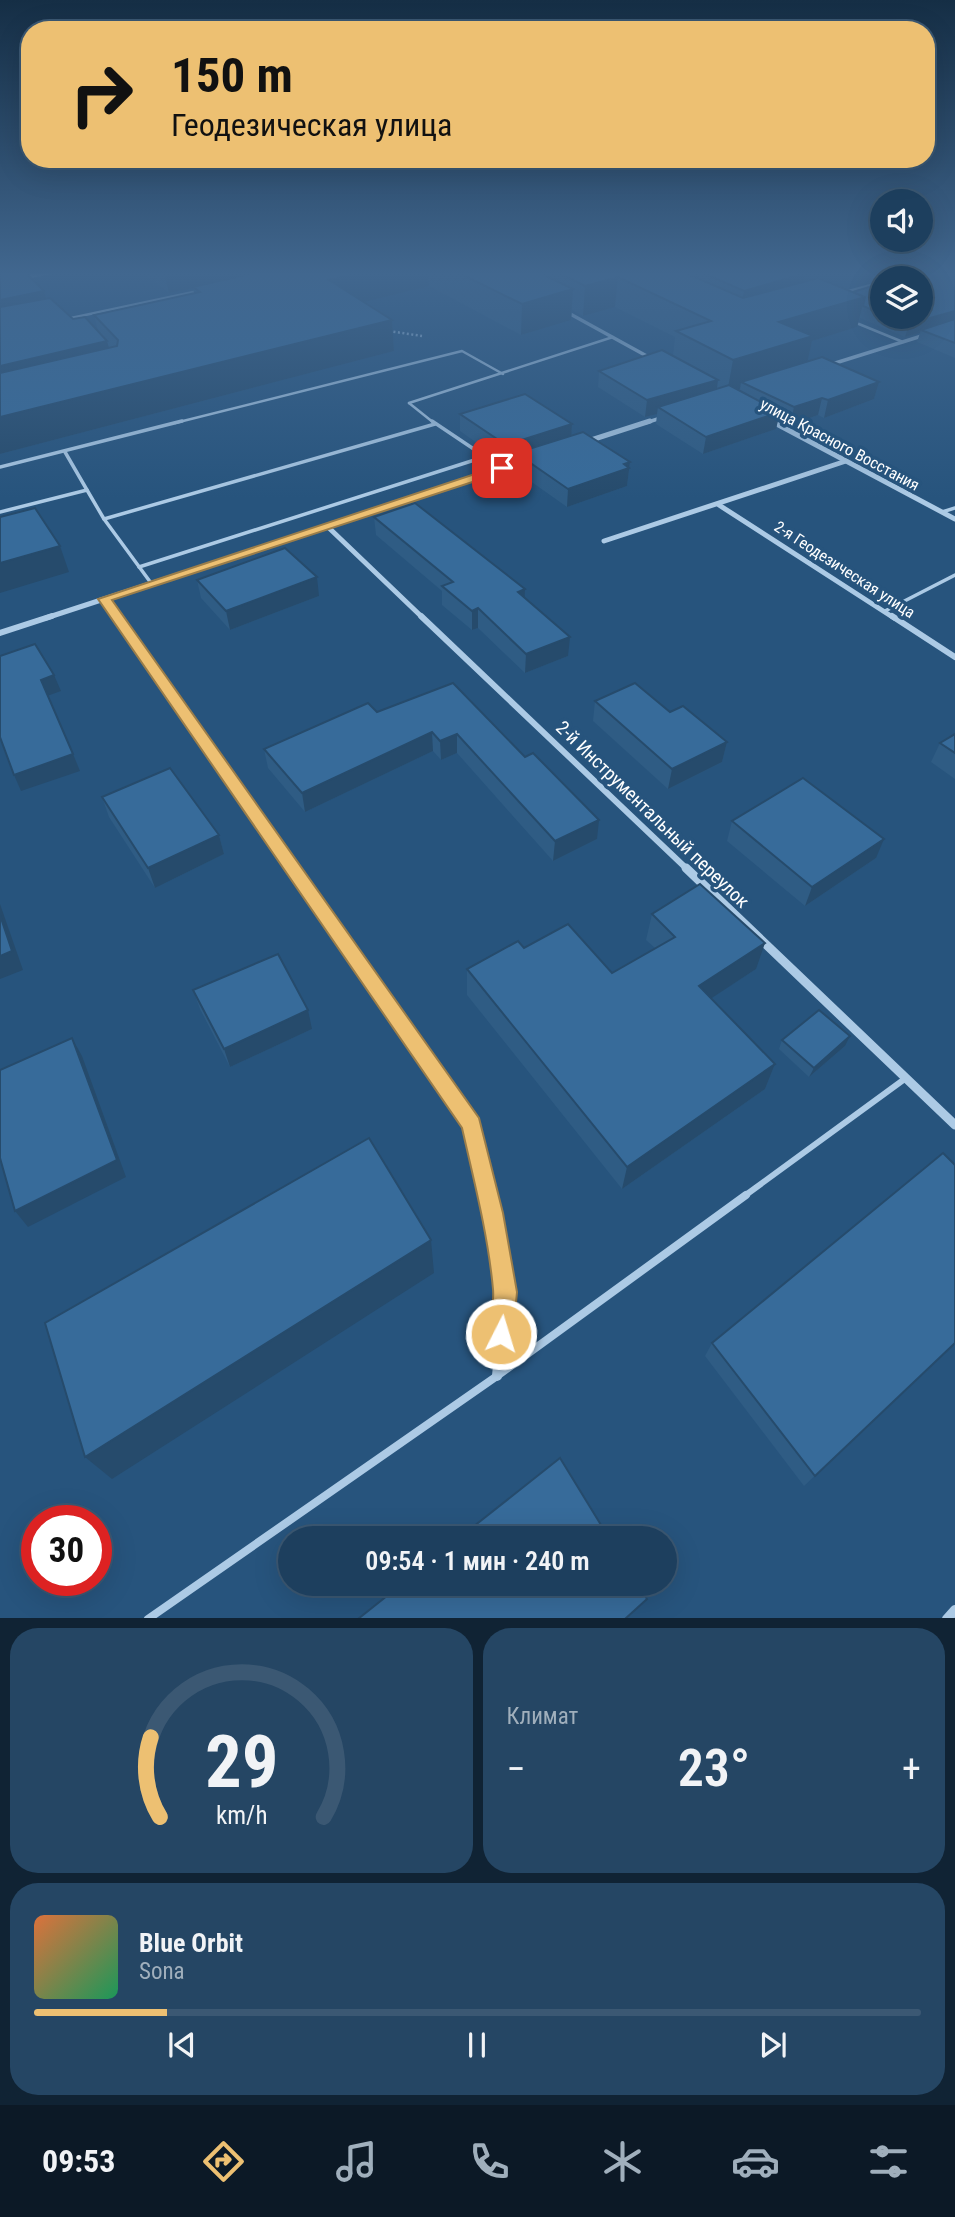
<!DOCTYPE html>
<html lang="ru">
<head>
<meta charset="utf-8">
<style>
	body { margin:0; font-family:"Roboto Condensed",sans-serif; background:#254664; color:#f1f3f6; height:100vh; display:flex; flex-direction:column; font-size:26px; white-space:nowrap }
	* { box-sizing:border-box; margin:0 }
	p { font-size:23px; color:#a0afbc }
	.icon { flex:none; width:38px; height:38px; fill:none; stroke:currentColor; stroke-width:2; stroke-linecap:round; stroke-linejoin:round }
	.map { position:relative; height:1618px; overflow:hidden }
	.side { display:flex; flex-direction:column; gap:10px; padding:10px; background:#102334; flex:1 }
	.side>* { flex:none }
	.hud { position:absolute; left:21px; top:21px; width:914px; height:147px; border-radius:28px; box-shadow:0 7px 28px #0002,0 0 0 2px #3b5873; background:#edc072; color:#111; overflow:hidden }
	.controls { position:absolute; left:870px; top:189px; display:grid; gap:14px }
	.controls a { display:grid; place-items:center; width:63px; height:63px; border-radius:50%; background:#1d3f5e; box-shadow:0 7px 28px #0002,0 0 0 2px #3b5873; font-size:35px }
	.speed { position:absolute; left:21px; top:1505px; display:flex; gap:14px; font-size:35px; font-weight:700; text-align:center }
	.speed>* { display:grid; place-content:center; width:91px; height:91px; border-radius:50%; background:#1d3f5e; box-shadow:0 7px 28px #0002,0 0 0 2px #3b5873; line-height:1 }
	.speed .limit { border:10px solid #d22; background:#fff; color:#111 }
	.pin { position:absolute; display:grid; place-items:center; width:60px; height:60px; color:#fff; margin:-30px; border-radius:14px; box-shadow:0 4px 10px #0006 }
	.me { position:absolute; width:77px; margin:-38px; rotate:5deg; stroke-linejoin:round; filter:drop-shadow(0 0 5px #0008) }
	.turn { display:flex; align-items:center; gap:24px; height:147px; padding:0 35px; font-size:32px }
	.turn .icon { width:91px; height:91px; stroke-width:2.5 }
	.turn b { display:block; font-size:49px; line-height:60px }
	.big { font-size:52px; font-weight:600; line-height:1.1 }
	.side .tile { flex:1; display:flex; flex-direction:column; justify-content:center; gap:10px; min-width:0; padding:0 24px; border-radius:28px; background:#254664 }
	.side .dial { align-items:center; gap:0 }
	.dial svg { height:182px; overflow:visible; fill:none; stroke:#3b5873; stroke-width:7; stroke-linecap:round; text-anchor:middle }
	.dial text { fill:#f1f3f6; stroke:none }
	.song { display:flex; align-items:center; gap:21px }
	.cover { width:84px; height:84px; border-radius:10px; background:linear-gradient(135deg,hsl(20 70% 55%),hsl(150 70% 35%)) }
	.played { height:7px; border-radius:4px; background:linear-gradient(90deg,#edc072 15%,#3b5873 15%) }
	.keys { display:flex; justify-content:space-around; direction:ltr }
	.heat { display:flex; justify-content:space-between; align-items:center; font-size:38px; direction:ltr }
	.side .tiles { flex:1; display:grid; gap:10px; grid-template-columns:1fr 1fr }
	.tile:last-child { grid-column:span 2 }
	.trip { position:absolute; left:278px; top:1526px; width:399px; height:70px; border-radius:35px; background:#1d3f5e; box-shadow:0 7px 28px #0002,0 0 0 2px #3b5873; font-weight:600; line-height:70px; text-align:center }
	.tab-bar { display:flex; height:112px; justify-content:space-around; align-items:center; background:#0c1926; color:#a0afbc }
	.tab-bar .icon { width:49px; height:49px }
	.tab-bar .selected { color:#edc072 }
	.tab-bar b { font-size:32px; color:#f1f3f6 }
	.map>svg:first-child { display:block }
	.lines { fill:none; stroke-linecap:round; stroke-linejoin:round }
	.path { stroke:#accae5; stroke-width:2.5; stroke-dasharray:2 2.5; stroke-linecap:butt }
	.lane-far3 { stroke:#accae5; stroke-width:2.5 }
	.lane-far2 { stroke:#accae5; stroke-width:3.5 }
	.lane-far1 { stroke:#accae5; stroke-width:6 }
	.lane { stroke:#accae5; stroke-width:8 }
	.street-far4 { stroke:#accae5; stroke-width:3.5 }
	.street-far3 { stroke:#accae5; stroke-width:5 }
	.street-far2 { stroke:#accae5; stroke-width:6 }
	.street-far1 { stroke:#accae5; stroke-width:9 }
	.street { stroke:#accae5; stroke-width:10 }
	.wall { fill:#2f5c84 }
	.shaded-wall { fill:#264b6c }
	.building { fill:#376b9a; stroke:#264b6c; stroke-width:2 }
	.route { fill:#edc072; stroke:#9a7d4a; stroke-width:2 }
	.labels { text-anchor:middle; stroke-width:7; stroke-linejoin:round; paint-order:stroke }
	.far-street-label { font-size:16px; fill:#fff; stroke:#27547d }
	.street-label { font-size:19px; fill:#fff; stroke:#27547d }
</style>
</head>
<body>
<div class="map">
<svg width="955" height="1619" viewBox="0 0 955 1619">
	<rect width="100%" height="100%" fill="#27547d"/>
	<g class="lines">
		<polyline class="path" points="389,331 422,336"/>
		<g class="lane-far3">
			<polyline points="894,278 917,272"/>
			<polyline points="845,292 882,282"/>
			<polyline points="71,318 198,291"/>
			<polyline points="854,322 903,342"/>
			<polyline points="409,403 613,337"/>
			<polyline points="409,403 434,423"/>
			<polyline points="175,423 462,351 503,374"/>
		</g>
		<g class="lane-far2">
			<polyline points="432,421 502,468"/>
			<polyline points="65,452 87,490"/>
			<polyline points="0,467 182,421"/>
			<polyline points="0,512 87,490 104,519 151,583"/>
			<polyline points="942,512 955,508"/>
			<polyline points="104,519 435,424"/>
			<polyline points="139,567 484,457"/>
			<polyline points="885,611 955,575"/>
		</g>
		<polyline class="lane-far1" points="743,1197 906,1078"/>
		<polyline class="lane" points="148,1619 497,1376 746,1195"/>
		<g class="street-far4">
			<polyline points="21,278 54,272"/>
			<polyline points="563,310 654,360"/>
			<polyline points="829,365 928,334"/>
			<polyline points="770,421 774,423"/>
			<polyline points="645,423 664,417"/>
		</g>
		<g class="street-far3">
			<polyline points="771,421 955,519"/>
			<polyline points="588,441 650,421"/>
			<polyline points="719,505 894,618"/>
			<polyline points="328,527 423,618"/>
			<polyline points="604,541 846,461"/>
			<polyline points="105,599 118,618"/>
			<polyline points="46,618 524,462"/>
		</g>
		<g class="street-far2">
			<polyline points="117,616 294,870"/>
			<polyline points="421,616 688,870"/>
			<polyline points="892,616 955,657"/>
			<polyline points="0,633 52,616"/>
		</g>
		<g class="street-far1">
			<polyline points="293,868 472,1125 488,1197"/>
			<polyline points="686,868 955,1125"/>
		</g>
		<g class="street">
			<polyline points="488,1195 505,1291 497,1376"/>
			<polyline points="947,1619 955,1610"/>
		</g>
	</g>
	<g class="wall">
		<polygon points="0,272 46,299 73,319 98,331 94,315 194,293 193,288 169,293 142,272 804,272 806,273 804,281 853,292 882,283 882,317 920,317 955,272 955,358 917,342 920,333 905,337 860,318 857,327 812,341 807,362 879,382 874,399 824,418 818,415 790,425 778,419 776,429 703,454 656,424 657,414 645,417 598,387 599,371 673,356 675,337 615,307 583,316 572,310 571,320 521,335 429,286 364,302 392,320 394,351 0,454"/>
		<polygon points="460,414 572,424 571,435 630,462 627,486 567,507 516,471 516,459 505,463 460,431"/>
		<polygon points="374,517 524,597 568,656 525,673 478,628 472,630 442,605 442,591 376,535"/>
		<polygon points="197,580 319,596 230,630 201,598"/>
		<polygon points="453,683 597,839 553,861 457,753 441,760 433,751 305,812 268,768 264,749 377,712"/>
		<polygon points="595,701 670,712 727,742 722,762 668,789 593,721"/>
		<polygon points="955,734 955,779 931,762 940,743"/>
		<polygon points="102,797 219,835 224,854 155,888 109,817"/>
		<polygon points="732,821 876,858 805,906 727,841"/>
		<polygon points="652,914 756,969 711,998 775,1064 765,1089 622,1189 467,995 467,969 524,948 612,973 655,948 646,940"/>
		<polygon points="193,990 312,1029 230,1067 200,1009"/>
		<polygon points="782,1040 845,1046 809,1077 779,1049"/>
		<polygon points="712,1343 955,1343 804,1486 705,1356"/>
	</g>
	<g class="shaded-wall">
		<polygon points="164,272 266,272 193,287 193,288 169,293"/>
		<polygon points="364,272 428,272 429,286 332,310 329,280"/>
		<polygon points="806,273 800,302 738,321 744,291"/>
		<polygon points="618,277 615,307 583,316 585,286"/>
		<polygon points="573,289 571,320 521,335 522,304"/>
		<polygon points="44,291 53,322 0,333 0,300"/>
		<polygon points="865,297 857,327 812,341 806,368 741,382 740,389 727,393 733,360 779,322"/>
		<polygon points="955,311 955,322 921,330 920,333 905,337 909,324"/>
		<polygon points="392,320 394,351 0,454 0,417"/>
		<polygon points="107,341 116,373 0,401 0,366"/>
		<polygon points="718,380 716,396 658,407 657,414 645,417 647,400"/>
		<polygon points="879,382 874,399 824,418 828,400"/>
		<polygon points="822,398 818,415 790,425 794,407"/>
		<polygon points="780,412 776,429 703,454 706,437"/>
		<polygon points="572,424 571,442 516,453 516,459 505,463 506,445"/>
		<polygon points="630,462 627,486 567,507 568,489"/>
		<polygon points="60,546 69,572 0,593 0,563"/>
		<polygon points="317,577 319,596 230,630 226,611"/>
		<polygon points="525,589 524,608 518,592"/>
		<polygon points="478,608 478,628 472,630 472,611"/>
		<polygon points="570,637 568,656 525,673 526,654"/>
		<polygon points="54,675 61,691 47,696 41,680"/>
		<polygon points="432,732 433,751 305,812 302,793"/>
		<polygon points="457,734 457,753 441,760 440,741"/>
		<polygon points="727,742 722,762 668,789 672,769"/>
		<polygon points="73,754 80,771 21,791 14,775"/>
		<polygon points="599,820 597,839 553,861 555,841"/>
		<polygon points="219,835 224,854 155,888 148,868"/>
		<polygon points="884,839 876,858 805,906 812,887"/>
		<polygon points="0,904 23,970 0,979"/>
		<polygon points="765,943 756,969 692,1011 699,986"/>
		<polygon points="308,1010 312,1029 230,1067 224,1049"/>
		<polygon points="850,1036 845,1046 809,1077 814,1068"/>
		<polygon points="72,1038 82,1056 126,1177 28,1227 15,1211"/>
		<polygon points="775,1064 765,1089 622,1189 627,1167"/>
		<polygon points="431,1240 434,1273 112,1479 85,1457"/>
	</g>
	<g class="building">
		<polygon points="0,272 25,272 44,291 0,300"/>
		<polygon points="258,272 364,272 329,280 392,320 0,417 0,373 117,346 118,340 94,315 200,292 193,287"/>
		<polygon points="457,272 538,272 573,289 522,304"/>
		<polygon points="557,272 683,272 743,298 818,278 865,297 779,322 813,336 733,360 676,331 711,321 618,277 585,286"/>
		<polygon points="701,272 804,272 806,273 744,291"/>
		<polygon points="923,272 955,272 955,311 909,324 890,317 920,317 920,278 901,278"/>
		<polygon points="882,283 882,314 863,306 865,297 853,292"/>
		<polygon points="50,298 73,319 85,317 107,341 0,366 0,307"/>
		<polygon points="955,319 955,343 921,330"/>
		<polygon points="662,350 718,380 647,400 599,371"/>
		<polygon points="822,357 879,382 828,400 822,398 794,407 741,382"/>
		<polygon points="729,385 780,412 706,437 658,407"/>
		<polygon points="525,394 572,424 506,445 460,414"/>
		<polygon points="583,432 630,462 624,464 629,468 568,489 516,453"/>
		<polygon points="415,503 525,589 518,592 570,637 526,654 478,608 472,611 442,586 453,582 374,517"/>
		<polygon points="35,508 60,546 0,563 0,517"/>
		<polygon points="285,548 317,577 226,611 197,580"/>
		<polygon points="35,644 54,675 41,680 73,754 14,775 0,737 0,656"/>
		<polygon points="453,683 525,757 533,753 599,820 555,841 457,734 440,741 432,732 302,793 264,749 368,703 377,712"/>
		<polygon points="635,683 670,712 683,706 727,742 672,769 595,701"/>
		<polygon points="955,734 955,753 940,743"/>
		<polygon points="170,768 219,835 148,868 102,797"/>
		<polygon points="803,778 884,839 812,887 732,821"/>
		<polygon points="700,884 765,943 699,986 775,1064 627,1167 467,969 518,941 524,948 568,924 612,973 675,937 652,914"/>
		<polygon points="0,915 12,951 0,956"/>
		<polygon points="278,954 308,1010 224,1049 193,990"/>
		<polygon points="819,1010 850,1036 814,1068 782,1040"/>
		<polygon points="72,1038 117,1160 15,1211 0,1158 0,1070"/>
		<polygon points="369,1138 431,1240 85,1457 45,1323"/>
		<polygon points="943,1153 955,1165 955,1343 815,1476 712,1343"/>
		<polygon points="560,1458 609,1538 459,1538"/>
		<polygon points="402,1584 637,1584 647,1599 625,1619 358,1619"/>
	</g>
	<linearGradient id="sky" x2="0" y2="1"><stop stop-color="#152e45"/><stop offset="0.55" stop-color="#41678f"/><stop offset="1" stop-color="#41678f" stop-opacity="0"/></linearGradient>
	<rect width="955" height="498" fill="url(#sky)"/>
	<path class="route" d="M502,465L506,466V471L112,600L479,1118L503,1213L517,1292L513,1334L510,1342L501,1346L493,1342C486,1325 495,1307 493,1289C488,1235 474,1181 462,1128L98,599Z"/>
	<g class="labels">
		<g class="far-street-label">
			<text transform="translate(840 444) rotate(28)" y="6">улица Красного Восстания</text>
			<text transform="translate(845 569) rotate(33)" y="6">2-я Геодезическая улица</text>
		</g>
		<g class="street-label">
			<text transform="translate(653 814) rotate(44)" y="7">2-й Инструментальный переулок</text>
		</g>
	</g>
</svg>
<div class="controls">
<a><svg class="icon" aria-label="sound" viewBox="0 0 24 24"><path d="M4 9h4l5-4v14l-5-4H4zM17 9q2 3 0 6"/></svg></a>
<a><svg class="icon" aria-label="layers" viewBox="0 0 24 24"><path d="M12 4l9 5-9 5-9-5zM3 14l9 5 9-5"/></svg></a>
</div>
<div class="speed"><div class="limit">30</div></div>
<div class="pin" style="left:502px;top:468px;background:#d93025"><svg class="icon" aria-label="arrive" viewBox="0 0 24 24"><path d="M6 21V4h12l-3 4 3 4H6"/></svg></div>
<svg class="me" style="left:501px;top:1334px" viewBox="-20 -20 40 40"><circle r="17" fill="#edc072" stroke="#fff" stroke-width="3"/><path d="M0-11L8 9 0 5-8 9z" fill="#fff"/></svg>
<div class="trip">09:54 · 1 мин · 240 m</div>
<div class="hud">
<div class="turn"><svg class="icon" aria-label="right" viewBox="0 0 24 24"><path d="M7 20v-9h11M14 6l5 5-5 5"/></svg><div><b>150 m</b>Геодезическая улица</div></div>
</div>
</div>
<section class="side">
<div class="tiles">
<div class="tile dial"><svg viewBox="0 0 100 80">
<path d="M14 69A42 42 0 1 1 86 69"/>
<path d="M14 69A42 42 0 0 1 10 34" stroke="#edc072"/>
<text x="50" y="56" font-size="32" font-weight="700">29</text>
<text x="50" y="72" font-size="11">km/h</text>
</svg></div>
<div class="tile"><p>Климат</p>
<div class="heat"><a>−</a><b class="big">23°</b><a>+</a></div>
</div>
<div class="tile">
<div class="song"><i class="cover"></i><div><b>Blue Orbit</b><p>Sona</p></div></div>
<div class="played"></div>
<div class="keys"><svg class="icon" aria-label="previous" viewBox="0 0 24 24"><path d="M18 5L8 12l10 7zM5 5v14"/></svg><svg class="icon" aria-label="pause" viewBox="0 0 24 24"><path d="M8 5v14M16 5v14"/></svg><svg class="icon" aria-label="next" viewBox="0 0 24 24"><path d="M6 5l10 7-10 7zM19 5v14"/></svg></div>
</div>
</div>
</section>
<nav class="tab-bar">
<b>09:53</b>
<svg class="icon selected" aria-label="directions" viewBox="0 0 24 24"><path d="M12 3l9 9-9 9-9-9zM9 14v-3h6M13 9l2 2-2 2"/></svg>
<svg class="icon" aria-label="music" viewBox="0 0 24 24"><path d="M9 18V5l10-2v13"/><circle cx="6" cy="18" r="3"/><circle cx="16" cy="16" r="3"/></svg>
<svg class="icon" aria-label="phone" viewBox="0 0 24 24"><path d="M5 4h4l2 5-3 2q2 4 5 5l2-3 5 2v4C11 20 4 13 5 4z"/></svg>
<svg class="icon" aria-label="climate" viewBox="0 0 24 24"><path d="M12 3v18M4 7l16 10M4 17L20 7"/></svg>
<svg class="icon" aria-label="car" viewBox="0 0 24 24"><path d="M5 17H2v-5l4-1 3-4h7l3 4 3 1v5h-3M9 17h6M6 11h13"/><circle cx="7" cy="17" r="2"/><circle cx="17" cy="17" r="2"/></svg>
<svg class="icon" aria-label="filters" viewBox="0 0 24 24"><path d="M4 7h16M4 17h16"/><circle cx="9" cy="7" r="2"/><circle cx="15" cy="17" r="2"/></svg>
</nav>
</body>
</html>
